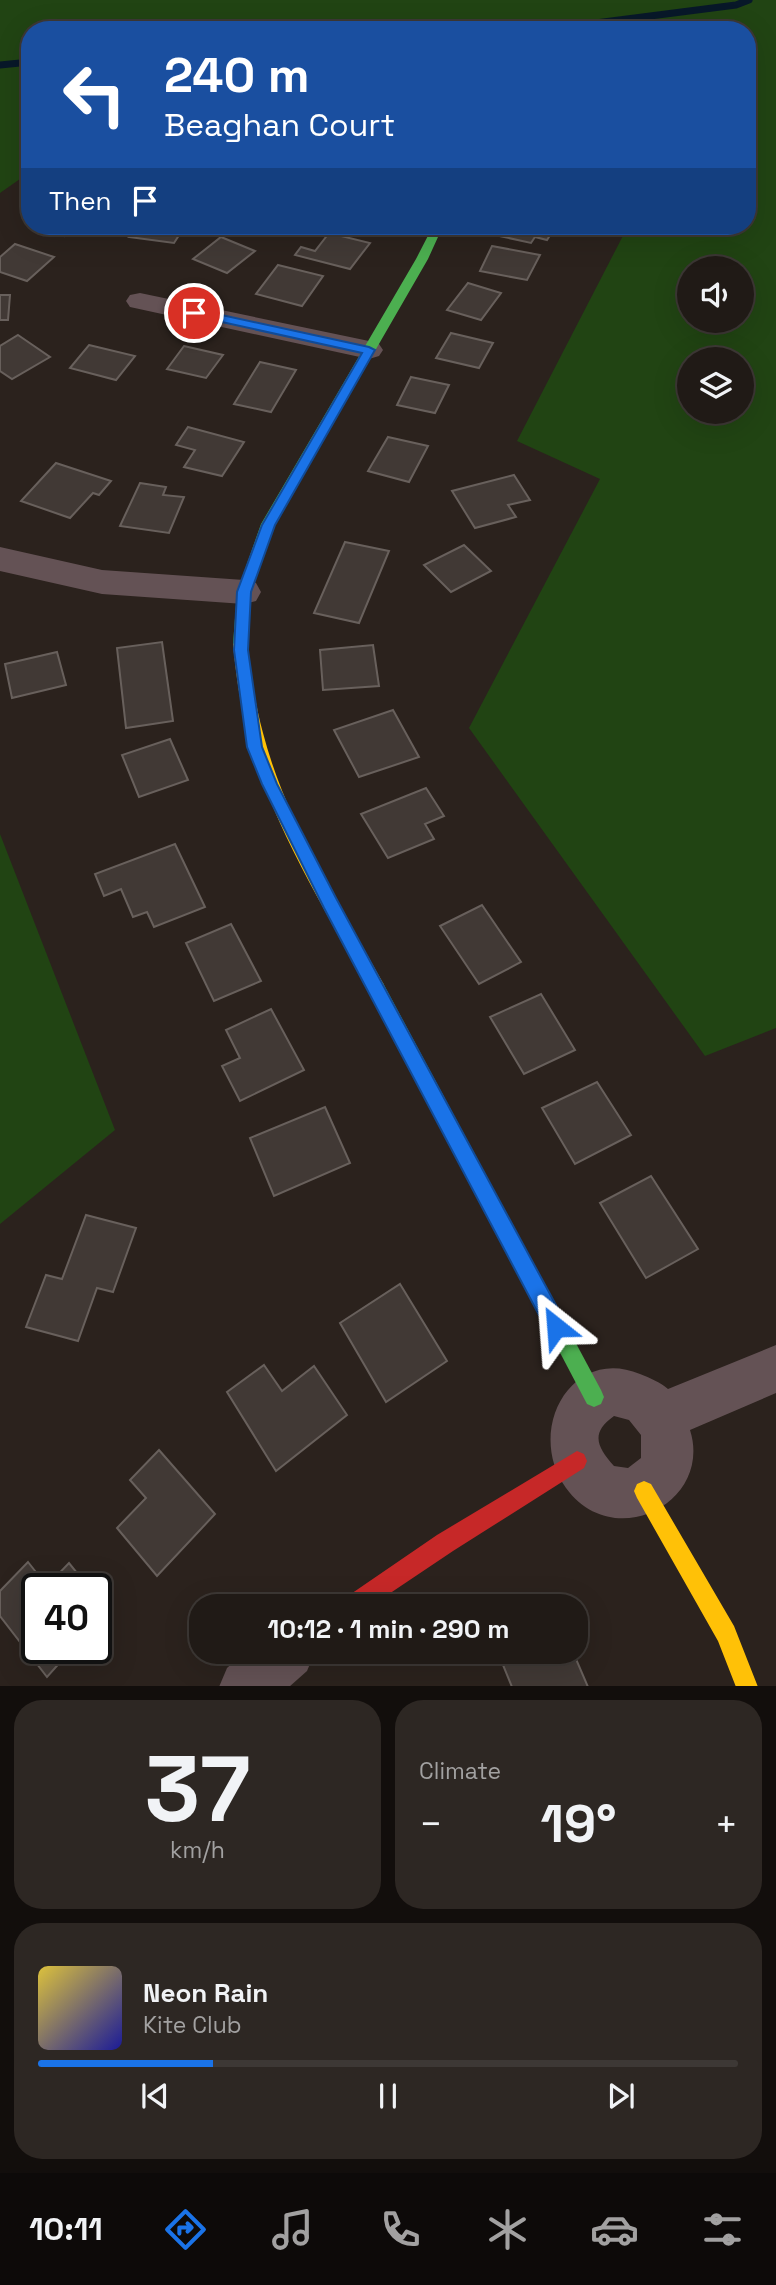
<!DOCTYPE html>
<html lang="en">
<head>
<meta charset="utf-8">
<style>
	body { margin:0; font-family:"Space Grotesk",sans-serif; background:#2d2723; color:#f1f3f6; height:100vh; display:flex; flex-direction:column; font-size:26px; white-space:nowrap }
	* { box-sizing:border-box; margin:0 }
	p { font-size:23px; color:#a2a1a1 }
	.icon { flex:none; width:38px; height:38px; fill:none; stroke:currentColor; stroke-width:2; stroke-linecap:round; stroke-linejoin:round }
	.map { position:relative; height:1686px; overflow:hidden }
	.side { display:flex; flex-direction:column; gap:14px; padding:14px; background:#120e0c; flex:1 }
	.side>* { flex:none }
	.hud { position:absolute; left:21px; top:21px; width:735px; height:214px; border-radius:28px; box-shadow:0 7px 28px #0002,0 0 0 2px #3d3835; background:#1a4fa0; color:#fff; overflow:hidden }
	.tools { position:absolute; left:677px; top:256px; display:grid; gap:14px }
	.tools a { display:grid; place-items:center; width:77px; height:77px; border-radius:50%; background:#201a16; box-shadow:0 7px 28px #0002,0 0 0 2px #3d3835; font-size:35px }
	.speed { position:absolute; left:21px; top:1573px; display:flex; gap:14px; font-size:35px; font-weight:700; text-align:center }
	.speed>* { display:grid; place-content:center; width:91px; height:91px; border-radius:50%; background:#201a16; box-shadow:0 7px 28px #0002,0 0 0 2px #3d3835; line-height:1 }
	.speed .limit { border:4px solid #111; border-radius:10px; background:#fff; color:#111 }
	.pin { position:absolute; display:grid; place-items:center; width:60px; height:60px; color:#fff; margin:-30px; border:4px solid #fff; border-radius:50%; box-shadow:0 2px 7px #0007 }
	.me { position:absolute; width:77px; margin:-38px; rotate:332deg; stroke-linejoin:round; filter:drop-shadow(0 0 5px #0008) }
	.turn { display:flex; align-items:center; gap:24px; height:147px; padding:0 28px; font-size:32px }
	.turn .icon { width:91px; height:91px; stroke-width:2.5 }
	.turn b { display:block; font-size:49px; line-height:60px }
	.then { display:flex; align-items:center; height:66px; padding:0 28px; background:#0003; gap:14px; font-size:26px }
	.big { font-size:52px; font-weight:600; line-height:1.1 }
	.side .card { flex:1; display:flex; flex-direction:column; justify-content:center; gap:10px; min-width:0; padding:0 24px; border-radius:28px; background:#2d2723 }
	.side .dial { align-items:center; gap:0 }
	.dial b { font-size:91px; line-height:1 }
	.song { display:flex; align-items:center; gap:21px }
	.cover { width:84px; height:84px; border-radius:10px; background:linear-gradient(135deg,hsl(50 70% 55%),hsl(240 70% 35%)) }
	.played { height:7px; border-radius:4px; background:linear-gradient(90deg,#1a73e8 25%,#3d3835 25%) }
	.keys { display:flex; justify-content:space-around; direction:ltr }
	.heat { display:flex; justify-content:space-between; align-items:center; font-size:38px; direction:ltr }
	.side .tiles { flex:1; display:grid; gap:14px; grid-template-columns:1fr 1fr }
	.card:last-child { grid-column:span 2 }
	.trip { position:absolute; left:189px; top:1594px; width:399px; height:70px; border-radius:28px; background:#201a16; box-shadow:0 7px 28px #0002,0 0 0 2px #3d3835; font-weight:600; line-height:70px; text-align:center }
	.dock { display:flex; height:112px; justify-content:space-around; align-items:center; background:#0d0a09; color:#a2a1a1 }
	.dock .icon { width:49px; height:49px }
	.dock .selected { color:#1a73e8 }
	.dock b { font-size:32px; color:#f1f3f6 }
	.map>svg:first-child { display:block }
	.green { fill:#214413; fill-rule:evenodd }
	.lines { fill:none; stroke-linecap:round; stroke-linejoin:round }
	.stream { stroke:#081829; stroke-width:7 }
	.building { fill:#413935; stroke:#68605c; stroke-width:2 }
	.street { fill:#645255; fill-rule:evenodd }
	.fast { fill:#4caf50; fill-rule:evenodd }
	.slow { fill:#ffc107; fill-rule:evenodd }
	.jam { fill:#c62828; fill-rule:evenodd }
	.route { fill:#1a73e8; stroke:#114b97; stroke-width:2 }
</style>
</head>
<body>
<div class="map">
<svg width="776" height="1687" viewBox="0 0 776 1687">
	<rect width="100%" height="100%" fill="#2b221d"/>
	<g class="green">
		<path d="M0,0H776V1028L705,1056L469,728L600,479L517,441L628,226H747V30H30V172L0,193ZM690,268H742V320H690ZM690,359H742V411H690Z"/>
		<polygon points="0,834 115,1130 0,1224"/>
	</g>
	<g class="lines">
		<g class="stream">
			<polyline points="541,30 736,5 749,0"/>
			<polyline points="0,65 30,62"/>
		</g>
	</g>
	<g class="building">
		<polygon points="57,226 99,226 65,236"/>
		<polygon points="137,226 185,226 174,243 129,237"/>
		<polygon points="501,226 540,226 554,229 547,240 535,237 531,243 495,235"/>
		<polygon points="329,233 370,243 350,269 295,255 301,247 315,251"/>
		<polygon points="221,237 255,251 227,273 193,259"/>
		<polygon points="15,244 54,257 27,281 0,272 0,257"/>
		<polygon points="492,246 540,255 527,280 480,271"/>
		<polygon points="278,265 323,276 302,306 256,294"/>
		<polygon points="468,283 501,293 481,320 447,310"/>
		<polygon points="0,295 10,295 8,320 0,320"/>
		<polygon points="451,333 493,343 479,368 436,358"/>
		<polygon points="18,335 50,357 12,379 0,371 0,346"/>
		<polygon points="89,345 135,356 116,380 70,368"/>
		<polygon points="184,346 223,355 206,378 167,369"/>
		<polygon points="260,362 296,370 271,412 234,404"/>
		<polygon points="411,377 449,385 435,413 397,405"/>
		<polygon points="188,427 244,442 222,476 184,467 195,450 176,445"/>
		<polygon points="388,437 428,446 409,482 368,471"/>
		<polygon points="56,463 111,481 99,495 93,493 70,518 21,501"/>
		<polygon points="514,475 530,500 508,505 516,517 475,528 452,491"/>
		<polygon points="140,483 166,487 163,495 184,497 169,533 120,526"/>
		<polygon points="345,542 389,551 359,623 314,613"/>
		<polygon points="464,545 491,571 451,592 424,565"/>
		<polygon points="162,642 173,721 126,728 117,648"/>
		<polygon points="373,645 379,686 323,690 320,650"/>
		<polygon points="57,652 66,685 12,698 5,664"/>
		<polygon points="393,710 419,757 359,777 334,730"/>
		<polygon points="170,739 188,780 139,797 122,755"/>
		<polygon points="426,788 444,816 425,824 434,839 388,858 361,814"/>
		<polygon points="175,844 205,907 154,927 147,912 133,917 121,889 104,896 95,874"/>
		<polygon points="482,905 521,962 479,984 440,926"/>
		<polygon points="231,924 261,981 214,1001 186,943"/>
		<polygon points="541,994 575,1050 524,1074 490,1017"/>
		<polygon points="271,1009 304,1070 240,1101 222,1066 240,1058 226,1030"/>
		<polygon points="597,1082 631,1135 575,1164 542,1108"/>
		<polygon points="325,1107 350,1163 274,1196 250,1138"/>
		<polygon points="651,1176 698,1249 646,1278 600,1203"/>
		<polygon points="86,1215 136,1228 113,1292 97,1288 78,1341 26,1327 46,1275 62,1279"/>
		<polygon points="400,1284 447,1361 386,1402 340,1323"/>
		<polygon points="264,1365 282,1391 314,1366 347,1415 276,1471 227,1392"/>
		<polygon points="159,1450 215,1514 157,1576 117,1528 146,1498 130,1480"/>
		<polygon points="28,1562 47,1586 69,1563 90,1589 37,1589 37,1648 73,1648 47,1677 0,1616 0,1591"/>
		<polygon points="96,1597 108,1611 96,1624"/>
		<polygon points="528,1652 573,1652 588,1687 512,1687 503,1665"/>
	</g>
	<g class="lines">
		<g class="street">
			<polygon points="140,293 369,341 379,344 383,350 379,356 369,359 130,307 126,301 130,295"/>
			<polygon points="0,547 102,570 244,580 256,583 261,592 256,601 244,604 102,594 0,571"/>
			<path d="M776,1345V1393L690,1430C713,1502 614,1554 566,1488C525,1431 571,1345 640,1374C650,1378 660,1382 668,1389ZM614,1416L629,1420L641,1435V1458L628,1468L614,1466C597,1447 590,1433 614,1416Z"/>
			<polygon points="245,1652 315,1652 307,1671 289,1687 219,1687 227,1668"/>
		</g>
		<g class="fast">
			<polygon points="433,226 443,226 428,259 275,524 251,592 247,644 240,649 235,648 233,644 237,592 261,524 416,259"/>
			<polygon points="377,980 383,983 601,1390 604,1397 601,1404 594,1407 587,1404 371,993 369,988 371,983"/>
		</g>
		<g class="slow">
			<path d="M240,639L247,644C251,674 255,704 263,733C286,822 339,903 383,983L385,988L383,993L377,996L371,993C326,910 271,826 248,733C240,704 236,674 233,644Z"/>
			<polygon points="644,1481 651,1484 734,1626 758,1687 736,1687 718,1641 637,1498 634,1491 637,1484"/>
		</g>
		<polygon class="jam" points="577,1451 584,1454 587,1461 584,1468 453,1551 371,1606 342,1606 345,1598 437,1535"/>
	</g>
	<polygon class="route" points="194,309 369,347 375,350 275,525 251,592 248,650 262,747 277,784 336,898 564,1320 566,1327 564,1334 556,1337 549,1334 324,908 262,784 247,747 234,650 237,592 262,525 362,353 190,315 188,313"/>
</svg>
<div class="tools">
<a><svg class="icon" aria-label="sound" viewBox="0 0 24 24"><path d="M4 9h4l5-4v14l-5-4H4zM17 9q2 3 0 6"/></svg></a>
<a><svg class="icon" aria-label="layers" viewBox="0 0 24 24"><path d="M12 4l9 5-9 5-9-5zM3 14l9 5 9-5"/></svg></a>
</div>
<div class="speed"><div class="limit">40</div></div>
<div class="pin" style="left:194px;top:313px;background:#d93025"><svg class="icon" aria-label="arrive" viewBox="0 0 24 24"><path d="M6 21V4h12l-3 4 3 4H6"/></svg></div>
<svg class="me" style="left:556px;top:1327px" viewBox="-20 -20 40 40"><path d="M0-17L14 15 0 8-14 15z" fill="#1a73e8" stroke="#fff" stroke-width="4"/></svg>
<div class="trip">10:12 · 1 min · 290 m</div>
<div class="hud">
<div class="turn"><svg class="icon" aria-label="left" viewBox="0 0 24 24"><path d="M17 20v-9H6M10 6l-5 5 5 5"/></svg><div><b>240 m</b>Beaghan Court</div></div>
<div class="then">Then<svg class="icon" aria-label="arrive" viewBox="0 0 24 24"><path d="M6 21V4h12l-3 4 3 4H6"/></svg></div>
</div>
</div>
<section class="side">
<div class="tiles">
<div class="card dial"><b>37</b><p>km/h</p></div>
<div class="card"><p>Climate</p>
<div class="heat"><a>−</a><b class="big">19°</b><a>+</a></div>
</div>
<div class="card">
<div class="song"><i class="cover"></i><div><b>Neon Rain</b><p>Kite Club</p></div></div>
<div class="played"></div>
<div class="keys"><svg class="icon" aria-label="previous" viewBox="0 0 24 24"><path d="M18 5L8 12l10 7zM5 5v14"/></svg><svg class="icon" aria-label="pause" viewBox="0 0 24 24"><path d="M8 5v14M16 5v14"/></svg><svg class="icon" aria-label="next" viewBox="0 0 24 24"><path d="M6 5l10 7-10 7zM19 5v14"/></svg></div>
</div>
</div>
</section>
<nav class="dock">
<b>10:11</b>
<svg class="icon selected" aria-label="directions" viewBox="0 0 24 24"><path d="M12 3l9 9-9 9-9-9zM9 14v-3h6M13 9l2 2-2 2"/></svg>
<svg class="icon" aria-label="music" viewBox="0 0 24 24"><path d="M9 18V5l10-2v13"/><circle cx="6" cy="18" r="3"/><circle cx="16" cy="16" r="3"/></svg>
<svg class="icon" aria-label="phone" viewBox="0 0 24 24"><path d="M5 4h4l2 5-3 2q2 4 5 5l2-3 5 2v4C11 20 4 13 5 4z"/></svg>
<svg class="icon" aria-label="climate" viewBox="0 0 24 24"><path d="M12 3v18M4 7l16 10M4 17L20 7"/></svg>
<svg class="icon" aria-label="car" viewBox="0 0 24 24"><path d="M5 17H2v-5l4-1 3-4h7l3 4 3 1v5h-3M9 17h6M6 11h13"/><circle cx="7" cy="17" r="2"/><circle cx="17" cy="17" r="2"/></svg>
<svg class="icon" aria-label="filters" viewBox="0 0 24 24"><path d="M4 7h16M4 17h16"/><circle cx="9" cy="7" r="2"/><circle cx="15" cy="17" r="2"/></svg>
</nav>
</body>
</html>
